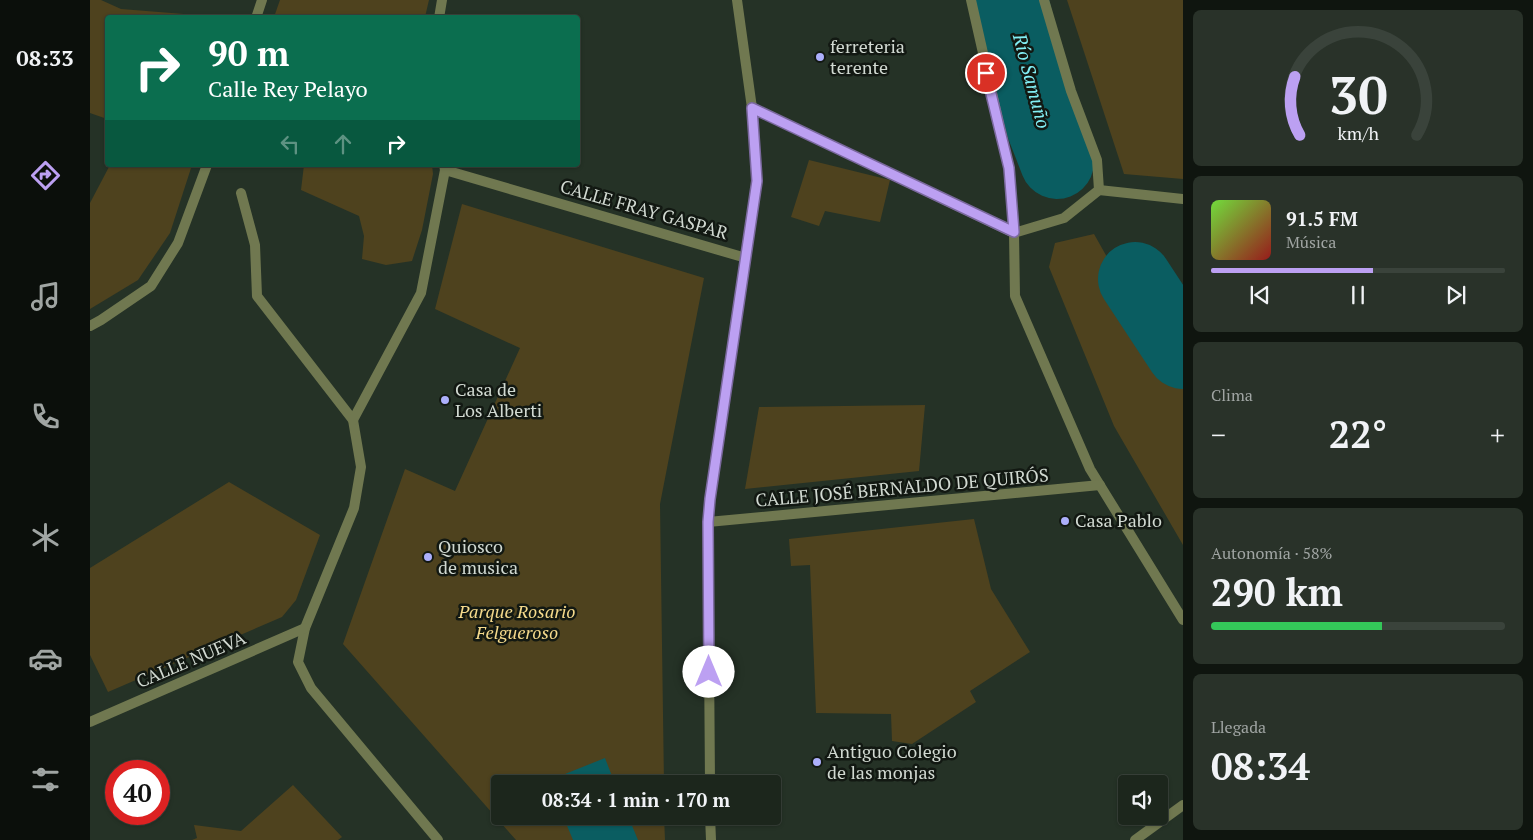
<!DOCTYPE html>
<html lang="es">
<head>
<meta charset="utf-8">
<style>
	body { margin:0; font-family:"PT Serif",serif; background:#293229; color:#f1f3f6; height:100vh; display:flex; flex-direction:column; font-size:19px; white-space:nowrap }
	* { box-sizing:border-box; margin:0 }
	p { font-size:16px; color:#a0a5a3 }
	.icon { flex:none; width:28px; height:28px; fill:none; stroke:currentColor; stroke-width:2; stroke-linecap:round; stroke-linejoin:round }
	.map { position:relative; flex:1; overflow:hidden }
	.side { display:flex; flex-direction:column; gap:10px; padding:10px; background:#0f150f; width:350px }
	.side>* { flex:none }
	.hud { position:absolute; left:15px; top:15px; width:475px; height:152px; border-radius:5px; box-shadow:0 1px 4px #0004,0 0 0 1px #3a433b; background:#0b6e4f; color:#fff; overflow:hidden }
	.fabs { position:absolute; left:1028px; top:775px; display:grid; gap:10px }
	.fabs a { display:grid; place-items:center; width:50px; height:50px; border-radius:5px; background:#1c261c; box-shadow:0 1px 4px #0004,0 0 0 1px #3a433b; font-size:25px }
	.speed { position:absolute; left:15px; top:760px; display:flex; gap:10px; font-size:25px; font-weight:700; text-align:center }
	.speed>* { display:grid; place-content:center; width:65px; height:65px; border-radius:50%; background:#1c261c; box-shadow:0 1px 4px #0004,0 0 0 1px #3a433b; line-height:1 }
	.speed .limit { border:8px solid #d22; background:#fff; color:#111 }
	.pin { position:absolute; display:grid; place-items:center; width:42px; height:42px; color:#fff; margin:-21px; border:2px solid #fff; border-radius:50%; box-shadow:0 1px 5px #0007 }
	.me { position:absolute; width:55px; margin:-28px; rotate:0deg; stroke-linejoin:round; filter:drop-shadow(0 0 4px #0008) }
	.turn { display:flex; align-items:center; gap:18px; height:105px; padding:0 20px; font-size:22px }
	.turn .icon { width:65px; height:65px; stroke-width:2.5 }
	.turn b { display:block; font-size:35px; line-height:42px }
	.lanes { display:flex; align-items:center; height:48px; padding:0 20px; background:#0003; justify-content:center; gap:25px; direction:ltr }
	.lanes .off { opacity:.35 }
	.big { font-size:38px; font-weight:600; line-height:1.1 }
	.side .widget { flex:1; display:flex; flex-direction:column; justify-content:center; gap:8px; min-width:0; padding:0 18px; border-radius:8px; background:#293229 }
	.side .dial { align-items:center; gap:0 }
	.dial svg { height:130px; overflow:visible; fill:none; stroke:#3a433b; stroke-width:7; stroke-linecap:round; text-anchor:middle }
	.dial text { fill:#f1f3f6; stroke:none }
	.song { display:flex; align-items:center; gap:15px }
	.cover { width:60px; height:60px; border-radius:8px; background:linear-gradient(135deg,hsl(100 70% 55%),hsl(0 70% 35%)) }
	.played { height:5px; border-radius:2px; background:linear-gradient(90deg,#bca0f2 55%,#3a433b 55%) }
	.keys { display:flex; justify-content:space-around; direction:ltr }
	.heat { display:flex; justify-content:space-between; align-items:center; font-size:28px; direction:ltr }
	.charge { height:8px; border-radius:4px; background:linear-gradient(90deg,#34c759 58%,#3a433b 0) }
	.trip { position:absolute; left:401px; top:775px; width:290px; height:50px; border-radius:5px; background:#1c261c; box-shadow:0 1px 4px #0004,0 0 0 1px #3a433b; font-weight:600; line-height:50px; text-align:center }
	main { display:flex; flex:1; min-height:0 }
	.dock { display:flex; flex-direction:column; width:90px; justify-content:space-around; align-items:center; background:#0b0f0b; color:#a0a5a3 }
	.dock .icon { width:35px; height:35px }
	.dock .current { color:#bca0f2 }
	.dock b { font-size:22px; color:#f1f3f6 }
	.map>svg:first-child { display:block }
	.green { fill:#4e421e }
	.water { fill:#0a5d61 }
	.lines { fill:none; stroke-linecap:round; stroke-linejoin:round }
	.river { stroke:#0a5d61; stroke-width:74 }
	.minor { stroke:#707850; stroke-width:10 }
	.tertiary { stroke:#707850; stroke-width:10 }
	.route-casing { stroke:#7a689d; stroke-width:12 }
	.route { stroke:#bca0f2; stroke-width:9 }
	.poi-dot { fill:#acaffb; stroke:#121812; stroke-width:2 }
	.labels { text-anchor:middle; stroke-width:5; stroke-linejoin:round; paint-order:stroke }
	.poi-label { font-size:18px; fill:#d1d9d1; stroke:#121812; text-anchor:start }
	.street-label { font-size:18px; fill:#d1d9d1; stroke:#121812 }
	.park-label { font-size:18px; font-style:italic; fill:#f4d98b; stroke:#121812 }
	.water-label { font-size:19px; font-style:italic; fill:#82eff5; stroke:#121812 }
</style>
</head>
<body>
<main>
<nav class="dock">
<b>08:33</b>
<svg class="icon current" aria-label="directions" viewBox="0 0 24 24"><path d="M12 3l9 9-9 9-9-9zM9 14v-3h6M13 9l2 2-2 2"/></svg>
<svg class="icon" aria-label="music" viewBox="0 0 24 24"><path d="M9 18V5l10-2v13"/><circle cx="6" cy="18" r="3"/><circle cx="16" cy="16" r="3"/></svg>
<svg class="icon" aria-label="phone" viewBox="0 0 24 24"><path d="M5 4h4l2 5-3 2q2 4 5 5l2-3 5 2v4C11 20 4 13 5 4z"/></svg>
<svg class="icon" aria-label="climate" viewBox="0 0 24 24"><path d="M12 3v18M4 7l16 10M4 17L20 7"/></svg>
<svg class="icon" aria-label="car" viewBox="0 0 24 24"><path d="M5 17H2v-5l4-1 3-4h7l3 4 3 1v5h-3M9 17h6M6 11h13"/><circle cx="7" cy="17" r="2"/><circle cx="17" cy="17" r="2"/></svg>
<svg class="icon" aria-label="filters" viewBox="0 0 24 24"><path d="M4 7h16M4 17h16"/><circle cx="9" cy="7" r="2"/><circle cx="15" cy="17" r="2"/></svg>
</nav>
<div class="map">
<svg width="1093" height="840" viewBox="0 0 1093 840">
	<rect width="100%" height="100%" fill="#253226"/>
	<g class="green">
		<polygon points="0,0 11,0 31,9 94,14 98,17 18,18 17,119 0,113"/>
		<polygon points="190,0 339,0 335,17 184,17"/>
		<polygon points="977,0 1093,0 1093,179 1034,174"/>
		<polygon points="719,160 800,180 790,222 735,211 729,226 701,217"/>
		<polygon points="20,165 102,165 80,233 48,280 0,309 0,203"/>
		<polygon points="214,165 342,165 343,174 332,230 322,261 296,265 272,259 274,236 269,216 211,190"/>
		<polygon points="372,204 614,278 570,504 574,784 410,784 410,816 574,816 575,840 426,840 253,644 315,469 365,491 430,348 345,309"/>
		<polygon points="1004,234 1048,312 1093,379 1093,545 1024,426 959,267 965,243"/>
		<polygon points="835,405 829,471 655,489 669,407"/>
		<polygon points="139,482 230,535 206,600 192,617 18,692 0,655 0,568"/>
		<polygon points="884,519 901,589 940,652 880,691 886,702 822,744 802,741 801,714 726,713 720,565 701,566 699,539"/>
		<polygon points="203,785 252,837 248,840 102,840 107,838 104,825 151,831"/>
	</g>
	<g class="water">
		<polygon points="515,758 525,784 461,784 460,780"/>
		<polygon points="473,816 538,816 548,840 483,840"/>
	</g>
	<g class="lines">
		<g class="river">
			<polyline points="921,0 953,126 967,162"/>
			<polyline points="1045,279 1093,352"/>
		</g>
		<g class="minor">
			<polyline points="881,0 919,168 924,233 925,296 1000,469 1093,620"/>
			<polyline points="166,18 172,0"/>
			<polyline points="349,18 352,0"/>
			<polyline points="662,108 924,233"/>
			<polyline points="355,170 656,258"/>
			<polyline points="1009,190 1093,199"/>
			<polyline points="151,193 165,245 167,296 263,420 271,467 264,508 215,628 208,662 221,688 348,840"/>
			<polyline points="0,326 11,320 61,286 88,243 117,165"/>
			<polyline points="263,420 331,293 355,170 354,165"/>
			<polyline points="618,522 1010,485"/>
			<polyline points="0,722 215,628"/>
			<polyline points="1045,840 1093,805"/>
		</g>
		<g class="tertiary">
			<polyline points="924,233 974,218 1009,190 1007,160 981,91 954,0"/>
			<polyline points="620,784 618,522 620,499 667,181 662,108 647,0"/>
			<polyline points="620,816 621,840"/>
		</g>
	</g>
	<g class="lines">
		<defs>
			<polyline id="route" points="619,672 618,522 620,499 667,181 662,108 924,232 919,168 896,73"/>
		</defs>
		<use href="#route" class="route-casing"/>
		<use href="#route" class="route"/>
	</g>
	<g class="poi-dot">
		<circle cx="730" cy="57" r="5"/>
		<circle cx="355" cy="400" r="5"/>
		<circle cx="975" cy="521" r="5"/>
		<circle cx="338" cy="557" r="5"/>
		<circle cx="727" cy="762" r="5"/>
	</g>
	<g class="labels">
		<g class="poi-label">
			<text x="740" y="53">ferreteria<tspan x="740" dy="21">terente</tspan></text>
			<text x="365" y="396">Casa de<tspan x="365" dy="21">Los Alberti</tspan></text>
			<text x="985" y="527">Casa Pablo</text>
			<text x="348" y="553">Quiosco<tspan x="348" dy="21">de musica</tspan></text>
			<text x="737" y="758">Antiguo Colegio<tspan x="737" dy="21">de las monjas</tspan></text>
		</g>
		<g class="street-label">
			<text transform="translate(554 210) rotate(16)" y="6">CALLE FRAY GASPAR</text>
			<text transform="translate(812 488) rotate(-5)" y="6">CALLE JOSÉ BERNALDO DE QUIRÓS</text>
			<text transform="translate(101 660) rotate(-23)" y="6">CALLE NUEVA</text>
		</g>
		<g class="park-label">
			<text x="427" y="618">Parque Rosario<tspan x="427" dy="21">Felgueroso</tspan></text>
		</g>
		<g class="water-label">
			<text transform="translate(942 81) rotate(75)" y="7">Río Samuño</text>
		</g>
	</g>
</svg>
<div class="fabs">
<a><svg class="icon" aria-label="sound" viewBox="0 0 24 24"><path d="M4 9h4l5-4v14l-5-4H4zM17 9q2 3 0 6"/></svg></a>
</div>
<div class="speed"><div class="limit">40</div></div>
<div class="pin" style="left:896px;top:73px;background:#d93025"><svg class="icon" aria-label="arrive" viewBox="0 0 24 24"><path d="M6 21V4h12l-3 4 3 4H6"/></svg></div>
<svg class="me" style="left:619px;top:672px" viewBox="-20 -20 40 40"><circle r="19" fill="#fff"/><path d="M0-13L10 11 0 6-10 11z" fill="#bca0f2"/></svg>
<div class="trip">08:34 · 1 min · 170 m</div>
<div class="hud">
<div class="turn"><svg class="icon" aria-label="right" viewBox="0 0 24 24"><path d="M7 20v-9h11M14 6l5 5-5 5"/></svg><div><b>90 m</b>Calle Rey Pelayo</div></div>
<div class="lanes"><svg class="icon off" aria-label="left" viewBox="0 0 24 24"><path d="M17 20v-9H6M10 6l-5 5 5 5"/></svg><svg class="icon off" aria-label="ahead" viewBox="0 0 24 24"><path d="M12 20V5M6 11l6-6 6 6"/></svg><svg class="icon" aria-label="right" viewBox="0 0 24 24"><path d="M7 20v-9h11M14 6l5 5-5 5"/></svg></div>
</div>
</div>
<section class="side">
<div class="widget dial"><svg viewBox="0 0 100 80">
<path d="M14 69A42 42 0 1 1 86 69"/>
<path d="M14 69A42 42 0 0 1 11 33" stroke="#bca0f2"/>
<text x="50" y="56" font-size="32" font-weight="700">30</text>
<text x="50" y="72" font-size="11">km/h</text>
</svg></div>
<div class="widget">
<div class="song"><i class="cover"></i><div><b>91.5 FM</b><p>Música</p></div></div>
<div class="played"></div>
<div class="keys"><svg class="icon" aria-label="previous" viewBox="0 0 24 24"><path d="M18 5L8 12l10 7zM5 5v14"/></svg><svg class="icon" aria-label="pause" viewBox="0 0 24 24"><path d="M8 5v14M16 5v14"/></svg><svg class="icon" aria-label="next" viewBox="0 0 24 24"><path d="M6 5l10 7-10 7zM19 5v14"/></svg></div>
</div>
<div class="widget"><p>Clima</p>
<div class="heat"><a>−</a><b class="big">22°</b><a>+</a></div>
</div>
<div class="widget"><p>Autonomía · 58%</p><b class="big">290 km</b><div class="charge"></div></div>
<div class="widget"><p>Llegada</p><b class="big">08:34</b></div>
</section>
</main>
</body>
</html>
